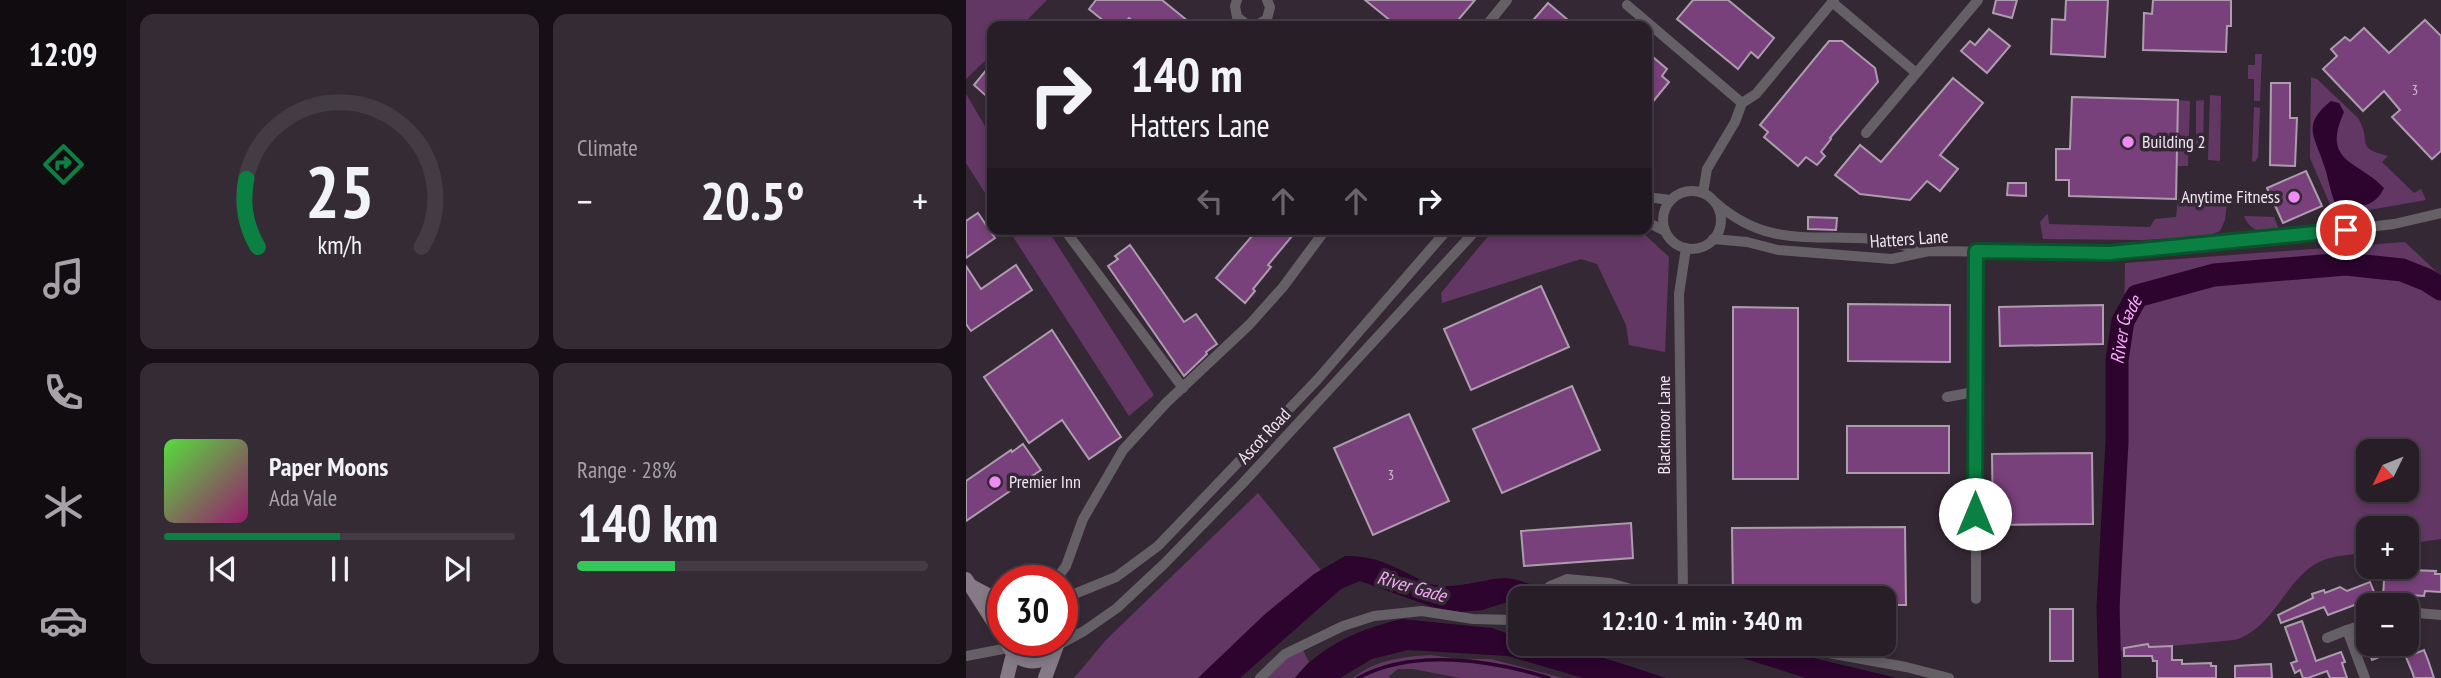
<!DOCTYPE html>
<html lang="en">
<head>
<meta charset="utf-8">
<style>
	body { margin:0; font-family:"PT Sans Narrow",sans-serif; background:#342b34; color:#f1f3f6; height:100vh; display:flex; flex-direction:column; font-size:26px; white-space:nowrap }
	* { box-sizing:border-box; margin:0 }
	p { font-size:23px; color:#a5a2a8 }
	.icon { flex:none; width:38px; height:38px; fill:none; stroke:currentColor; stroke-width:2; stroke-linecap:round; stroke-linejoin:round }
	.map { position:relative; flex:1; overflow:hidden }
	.sheet { display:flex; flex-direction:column; gap:14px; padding:14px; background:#161016; width:840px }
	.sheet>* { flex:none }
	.hud { position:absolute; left:21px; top:21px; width:665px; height:214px; border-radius:14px; box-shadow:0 4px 10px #0003,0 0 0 2px #443c45; background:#281e28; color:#f1f3f6; overflow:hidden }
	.needle { width:46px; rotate:227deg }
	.buttons { position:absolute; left:1390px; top:439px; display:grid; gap:14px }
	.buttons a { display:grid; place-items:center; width:63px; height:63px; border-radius:14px; background:#281e28; box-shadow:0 4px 10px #0003,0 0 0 2px #443c45; font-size:35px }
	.speed { position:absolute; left:21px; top:565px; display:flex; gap:14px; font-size:35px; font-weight:700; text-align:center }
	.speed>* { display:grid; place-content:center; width:91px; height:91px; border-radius:50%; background:#281e28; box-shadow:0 4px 10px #0003,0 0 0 2px #443c45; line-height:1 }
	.speed .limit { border:10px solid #d22; background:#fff; color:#111 }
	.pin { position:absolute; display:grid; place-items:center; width:60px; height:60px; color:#fff; margin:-30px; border:4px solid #fff; border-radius:50%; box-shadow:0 2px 7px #0007 }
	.me { position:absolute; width:77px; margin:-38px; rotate:0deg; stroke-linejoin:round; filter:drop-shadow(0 0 5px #0008) }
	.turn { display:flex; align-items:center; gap:24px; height:147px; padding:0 28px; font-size:32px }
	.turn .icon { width:91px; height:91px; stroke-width:2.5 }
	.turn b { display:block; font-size:49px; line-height:60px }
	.lanes { display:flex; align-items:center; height:66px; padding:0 28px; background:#0003; justify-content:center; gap:35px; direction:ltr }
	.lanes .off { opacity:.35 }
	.big { font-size:52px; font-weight:700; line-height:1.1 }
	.sheet .widget { flex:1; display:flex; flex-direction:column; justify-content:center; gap:10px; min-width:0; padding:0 24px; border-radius:14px; background:#342b34 }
	.sheet .dial { align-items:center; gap:0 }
	.dial svg { height:182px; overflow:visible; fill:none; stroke:#443c45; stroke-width:7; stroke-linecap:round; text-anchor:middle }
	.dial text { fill:#f1f3f6; stroke:none }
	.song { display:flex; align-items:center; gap:21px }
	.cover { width:84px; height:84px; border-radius:10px; background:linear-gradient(135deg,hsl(110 70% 55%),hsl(320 70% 35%)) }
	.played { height:7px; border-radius:4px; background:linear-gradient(90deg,#0b8043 50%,#443c45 50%) }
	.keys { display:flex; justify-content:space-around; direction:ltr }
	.heat { display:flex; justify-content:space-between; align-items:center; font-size:38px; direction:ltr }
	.charge { height:10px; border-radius:5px; background:linear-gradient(90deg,#34c759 28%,#443c45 0) }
	.sheet .tiles { flex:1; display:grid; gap:14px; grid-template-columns:repeat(2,1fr) }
	.trip { position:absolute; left:542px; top:586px; width:388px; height:70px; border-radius:14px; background:#281e28; box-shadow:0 4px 10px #0003,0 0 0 2px #443c45; font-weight:700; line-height:70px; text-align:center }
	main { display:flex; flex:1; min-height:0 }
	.tab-bar { display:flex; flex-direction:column; width:126px; justify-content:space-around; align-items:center; background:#100c10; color:#a5a2a8 }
	.tab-bar .icon { width:49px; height:49px }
	.tab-bar .active { color:#0b8043 }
	.tab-bar b { font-size:32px; color:#f1f3f6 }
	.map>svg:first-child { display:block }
	.green { fill:#623764; fill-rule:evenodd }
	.water { fill:#2c042e }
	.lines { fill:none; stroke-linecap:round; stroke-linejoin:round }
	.stream { stroke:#2c042e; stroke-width:3.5 }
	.river { stroke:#2c042e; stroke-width:23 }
	.building { fill:#79417b; stroke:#ad9cad; stroke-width:2 }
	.street { stroke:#655f66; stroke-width:10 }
	.secondary { stroke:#857a85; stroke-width:14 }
	.route-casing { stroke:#07532c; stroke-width:18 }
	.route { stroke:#0b8043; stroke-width:12 }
	.poi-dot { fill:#f08bf5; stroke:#352835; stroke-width:2.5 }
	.labels { text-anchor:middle; stroke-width:7; stroke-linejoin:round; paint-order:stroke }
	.number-label { font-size:14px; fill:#d2bed3 }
	.poi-label { font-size:18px; fill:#f0e7f0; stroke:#352835; text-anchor:start }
	.street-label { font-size:18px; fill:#f0e7f0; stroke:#352835 }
	.water-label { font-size:19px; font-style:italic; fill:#f8a8fb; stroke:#352835 }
</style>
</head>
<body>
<main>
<nav class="tab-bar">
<b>12:09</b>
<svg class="icon active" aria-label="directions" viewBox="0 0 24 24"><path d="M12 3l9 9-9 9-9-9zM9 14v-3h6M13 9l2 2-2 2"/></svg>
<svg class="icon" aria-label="music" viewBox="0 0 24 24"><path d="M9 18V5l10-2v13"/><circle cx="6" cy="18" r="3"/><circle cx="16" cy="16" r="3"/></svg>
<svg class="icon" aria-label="phone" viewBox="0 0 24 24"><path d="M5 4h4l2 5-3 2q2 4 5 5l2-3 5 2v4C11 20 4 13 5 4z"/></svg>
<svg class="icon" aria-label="climate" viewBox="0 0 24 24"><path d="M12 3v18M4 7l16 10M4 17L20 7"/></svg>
<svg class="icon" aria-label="car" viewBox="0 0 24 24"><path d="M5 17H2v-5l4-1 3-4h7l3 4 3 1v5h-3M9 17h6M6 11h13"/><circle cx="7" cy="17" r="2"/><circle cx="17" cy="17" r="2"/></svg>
</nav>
<section class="sheet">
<div class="tiles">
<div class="widget dial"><svg viewBox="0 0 100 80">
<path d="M14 69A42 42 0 1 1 86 69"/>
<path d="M14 69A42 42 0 0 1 9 39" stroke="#0b8043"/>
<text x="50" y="56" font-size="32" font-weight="700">25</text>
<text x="50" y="72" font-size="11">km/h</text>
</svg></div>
<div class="widget"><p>Climate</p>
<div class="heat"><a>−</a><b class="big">20.5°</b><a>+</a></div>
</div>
<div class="widget">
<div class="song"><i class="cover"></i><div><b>Paper Moons</b><p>Ada Vale</p></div></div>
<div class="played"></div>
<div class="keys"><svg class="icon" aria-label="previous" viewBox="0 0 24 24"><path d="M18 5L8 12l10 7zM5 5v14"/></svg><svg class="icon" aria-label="pause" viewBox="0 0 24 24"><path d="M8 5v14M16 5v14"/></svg><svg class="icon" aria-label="next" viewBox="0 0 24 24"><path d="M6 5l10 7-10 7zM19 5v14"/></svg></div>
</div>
<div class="widget"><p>Range · 28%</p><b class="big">140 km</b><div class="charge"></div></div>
</div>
</section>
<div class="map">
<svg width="1475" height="678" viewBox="0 0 1475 678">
	<rect width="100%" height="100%" fill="#352835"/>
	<g class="green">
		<polygon points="0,0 81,0 55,26 26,26 26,54 0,79"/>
		<polygon points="1289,54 1296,54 1294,101 1288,101 1288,79 1282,79 1282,65 1289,65"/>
		<path d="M1345,77L1351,79L1392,118C1407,142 1387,147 1422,156L1416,162L1448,193L1455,189L1460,200L1369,216L1344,158Z"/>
		<polygon points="0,94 26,138 26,204 0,163"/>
		<polygon points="1244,95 1255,96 1254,161 1242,160"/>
		<polygon points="1212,100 1224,101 1222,166 1211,166"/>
		<polygon points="1238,100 1237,144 1230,144 1230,101"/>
		<polygon points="1288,107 1294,108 1292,157 1289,162 1286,161"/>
		<polygon points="1212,199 1261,202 1259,220 1254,231 1242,236 1177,240 1077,239 1074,222 1080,215 1082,214 1083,224 1184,227 1189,219 1210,217"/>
		<path d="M1278,216L1308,217L1314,232C1298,233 1284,232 1278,216Z"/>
		<polygon points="42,229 81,229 188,395 163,416"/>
		<polygon points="528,229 673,229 703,257 699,352 663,345 660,325 631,264 615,259 476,303 475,293"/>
		<path d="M1439,242L1475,276V539L1440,544V528H1402V552C1387,555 1366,555 1353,562C1320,578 1307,630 1268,640L1153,651L1159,263ZM1402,452H1440V490H1402Z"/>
		<polygon points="292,493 355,570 235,678 108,678 140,640"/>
		<polygon points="336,648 343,662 329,678 298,678 320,657"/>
		<path d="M464,655L494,659H525L597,678H494L447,669H432L423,676L424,678H387C410,660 435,657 464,655Z"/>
	</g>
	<g class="water">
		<path d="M1365,101L1373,103L1378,112C1355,163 1392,160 1418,188C1409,208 1390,209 1370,205C1364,192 1363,181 1359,168C1350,137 1334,126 1365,101Z"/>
		<path d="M379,556C407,556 421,563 445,575C453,579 461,584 470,585C492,589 516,579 539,578C555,578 571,590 586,588C620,584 633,587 665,598H554L516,610L494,612L469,608L394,581L375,589L274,678H232L298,615L348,574Z"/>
		<polygon points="1142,607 1149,678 1137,678"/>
		<path d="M436,619L526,628L555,638V644C604,644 653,663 700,678H617L542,656L442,650L406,659L374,678H329C355,645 396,628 436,619Z"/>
		<polygon points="732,644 789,644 931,678 840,678"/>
	</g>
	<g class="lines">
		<path class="stream" d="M392,678C447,648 526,660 583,678"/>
		<path class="river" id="s1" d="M1144,678L1142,607L1151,442V360L1157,321L1171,296L1248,275L1380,264L1436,270L1461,280L1475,289"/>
	</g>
	<g class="building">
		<polygon points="130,0 196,0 228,26 174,26 163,18 156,26 144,26 123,9"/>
		<polygon points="399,0 509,0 487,26 431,26"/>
		<polygon points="727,0 762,0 808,38 792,58 785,52 772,69 711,19"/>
		<polygon points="1030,0 1051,0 1046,18 1027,13"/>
		<polygon points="1100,0 1142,0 1139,57 1085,54 1086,19 1099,20"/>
		<polygon points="1187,0 1265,0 1265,26 1261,26 1260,52 1177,50 1178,13 1186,14"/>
		<polygon points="582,3 609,26 562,26"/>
		<polygon points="1459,20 1475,36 1475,151 1466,159 1426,117 1434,110 1418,91 1397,111 1357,69 1371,56 1365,49 1379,37 1384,41 1398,28 1423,53"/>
		<polygon points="1023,29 1044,46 1021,73 995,51 1004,41 1009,45"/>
		<polygon points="863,41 876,41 909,68 912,82 864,138 865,139 855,152 859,156 851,165 840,157 832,166 798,137 802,132 794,125"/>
		<polygon points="681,52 701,69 696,76 703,82 681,109"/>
		<polygon points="26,63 26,101 8,85"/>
		<polygon points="987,78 1017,103 974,155 992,169 974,191 961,181 944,200 894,194 869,175 894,145 915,162"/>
		<polygon points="1305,83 1324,83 1324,118 1331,118 1329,166 1304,165"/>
		<polygon points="1106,97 1212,100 1210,199 1103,196 1103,180 1090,180 1090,149 1104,149"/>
		<polygon points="1340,171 1356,206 1317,223 1301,188"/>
		<polygon points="1042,183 1060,183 1060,196 1041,195"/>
		<polygon points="12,213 29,238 0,258 0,221"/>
		<polygon points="842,217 871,218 870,230 842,229"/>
		<polygon points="292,229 332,229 302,265 305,267 287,289 289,291 279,303 250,278"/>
		<polygon points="164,245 218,322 230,314 251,344 240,352 241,354 218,376 142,266 152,259 149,256"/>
		<polygon points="50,265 66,290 5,331 0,324 0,266 15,289"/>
		<polygon points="575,286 603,347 505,390 478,329"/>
		<polygon points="882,304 984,305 984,362 882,361"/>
		<polygon points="1137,305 1137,344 1034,346 1033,307"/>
		<polygon points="767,307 832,308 832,479 767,479"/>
		<polygon points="86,330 155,437 123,459 96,420 63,443 18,377"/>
		<polygon points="606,386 634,450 536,493 507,429"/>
		<polygon points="443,414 483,501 407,535 368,448"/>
		<rect x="881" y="426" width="102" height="47"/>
		<polygon points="57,444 75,470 0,521 0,481 45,450 46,452"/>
		<polygon points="1126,453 1127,524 1027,525 1026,454"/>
		<polygon points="665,523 667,558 558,566 555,531"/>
		<polygon points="939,527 940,605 919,605 919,598 767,598 766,528"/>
		<polygon points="1444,570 1470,571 1469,574 1475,574 1475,592 1459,591 1458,596 1443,595 1442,599 1417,598 1418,580 1427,580 1427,576 1444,576"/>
		<polygon points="1404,582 1410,597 1362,615 1358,607 1315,623 1312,615 1347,598 1346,594 1358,590 1359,593 1374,587 1381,591"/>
		<rect x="1084" y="609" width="23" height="52"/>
		<polygon points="1336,621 1350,661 1375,652 1379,662 1376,663 1381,678 1364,678 1361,671 1342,678 1337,678 1334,670 1329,673 1325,663 1331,661 1319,627"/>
		<polygon points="1182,644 1183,647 1206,646 1206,660 1216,660 1216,664 1245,663 1245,666 1250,666 1250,678 1191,678 1191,661 1187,661 1186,656 1158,656 1158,648"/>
		<polygon points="1400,644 1444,644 1444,645 1406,660"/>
		<polygon points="1458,650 1462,660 1468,678 1448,678 1447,674 1440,657"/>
		<polygon points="1305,664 1306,678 1269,678 1269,666"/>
	</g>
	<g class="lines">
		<g class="street">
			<polyline points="271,0 269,6 271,17 283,26"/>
			<polyline points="866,2 949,72"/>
			<polyline points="661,5 776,103"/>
			<polyline points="289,26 301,19 304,7 301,0"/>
			<polyline points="520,26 541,0"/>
			<polyline points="900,133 1012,0"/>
			<circle cx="726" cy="220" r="29"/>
			<polyline points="737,193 741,169 769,122 776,103 790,94 868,0"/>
			<polyline points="681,197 704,200"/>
			<path d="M750,203C802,248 844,234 906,239C923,241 942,247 959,250"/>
			<polyline points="681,222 699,231"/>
			<polyline points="98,229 217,388"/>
			<polyline points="747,239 781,242 812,250 926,259 963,251 1144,253 1377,230 1428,224 1475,213"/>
			<polyline points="720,248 713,294 717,590 724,598"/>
			<polyline points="1010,251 1010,599"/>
			<polyline points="981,397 1008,392"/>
			<polyline points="89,581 100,566 117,519 157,450 200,403 284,324 317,287 360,229"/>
			<polyline points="572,598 584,586 601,579 644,583 686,595 717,590"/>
			<polyline points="96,599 150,577 192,546 351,380 482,229"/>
			<polyline points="1440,612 1475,615"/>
			<polyline points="1361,638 1381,630"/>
			<polyline points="812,644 940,667 983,678"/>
			<polyline points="92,645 118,631 151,608 198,564 277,483 511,229"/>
			<polyline points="0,656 42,648"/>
			<polyline points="294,678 319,654 377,626 408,616 456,611 507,619 547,620 555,615"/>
			<polyline points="1399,678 1381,630 1402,623"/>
		</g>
		<g class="secondary">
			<polyline points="0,579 37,637"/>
			<polyline points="5,586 37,603"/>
			<path d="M40,640C47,662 70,668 87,653"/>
			<polyline points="41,678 47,654"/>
			<polyline points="79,678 93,640"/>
		</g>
	</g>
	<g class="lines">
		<defs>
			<polyline id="route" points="1009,514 1010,251 1144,253 1380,230"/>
		</defs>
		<use href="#route" class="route-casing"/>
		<use href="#route" class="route"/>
	</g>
	<g class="poi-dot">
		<circle cx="1162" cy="142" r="7"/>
		<circle cx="1328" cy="197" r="7"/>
		<circle cx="29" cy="482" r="7"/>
	</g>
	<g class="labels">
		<g class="number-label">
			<text x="1449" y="95">3</text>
			<text x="425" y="480">3</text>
		</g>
		<g class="poi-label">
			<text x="1176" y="148">Building 2</text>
			<text x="1314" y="203" text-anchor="end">Anytime Fitness</text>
			<text x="43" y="488">Premier Inn</text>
		</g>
		<g class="street-label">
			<text transform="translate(943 239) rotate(-4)" y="6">Hatters Lane</text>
			<text transform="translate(698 425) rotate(-90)" y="6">Blackmoor Lane</text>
			<text transform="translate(298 436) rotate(-47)" y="6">Ascot Road</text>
		</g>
		<g class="water-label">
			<text dy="7" stroke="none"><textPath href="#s1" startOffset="350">River Gade</textPath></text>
			<text transform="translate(446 586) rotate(16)" y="7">River Gade</text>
		</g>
	</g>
</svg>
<div class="buttons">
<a><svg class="needle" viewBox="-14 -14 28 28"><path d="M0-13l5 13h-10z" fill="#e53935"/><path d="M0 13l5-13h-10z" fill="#a5a2a8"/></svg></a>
<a>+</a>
<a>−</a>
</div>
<div class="speed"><div class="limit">30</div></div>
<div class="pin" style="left:1380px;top:230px;background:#d93025"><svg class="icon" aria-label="arrive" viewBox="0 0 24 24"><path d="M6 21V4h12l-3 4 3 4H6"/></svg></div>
<svg class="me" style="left:1009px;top:514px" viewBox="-20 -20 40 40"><circle r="19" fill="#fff"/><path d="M0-13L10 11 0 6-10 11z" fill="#0b8043"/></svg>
<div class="trip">12:10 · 1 min · 340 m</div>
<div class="hud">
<div class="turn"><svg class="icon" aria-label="right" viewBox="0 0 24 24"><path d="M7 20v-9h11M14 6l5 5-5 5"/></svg><div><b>140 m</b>Hatters Lane</div></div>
<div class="lanes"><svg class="icon off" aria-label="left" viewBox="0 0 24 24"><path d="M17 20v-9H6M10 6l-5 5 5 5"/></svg><svg class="icon off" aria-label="ahead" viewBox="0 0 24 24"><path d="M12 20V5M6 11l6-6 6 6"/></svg><svg class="icon off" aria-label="ahead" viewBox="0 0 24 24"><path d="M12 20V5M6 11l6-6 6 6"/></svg><svg class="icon" aria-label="right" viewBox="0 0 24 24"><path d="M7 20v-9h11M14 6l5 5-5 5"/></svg></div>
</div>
</div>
</main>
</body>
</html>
